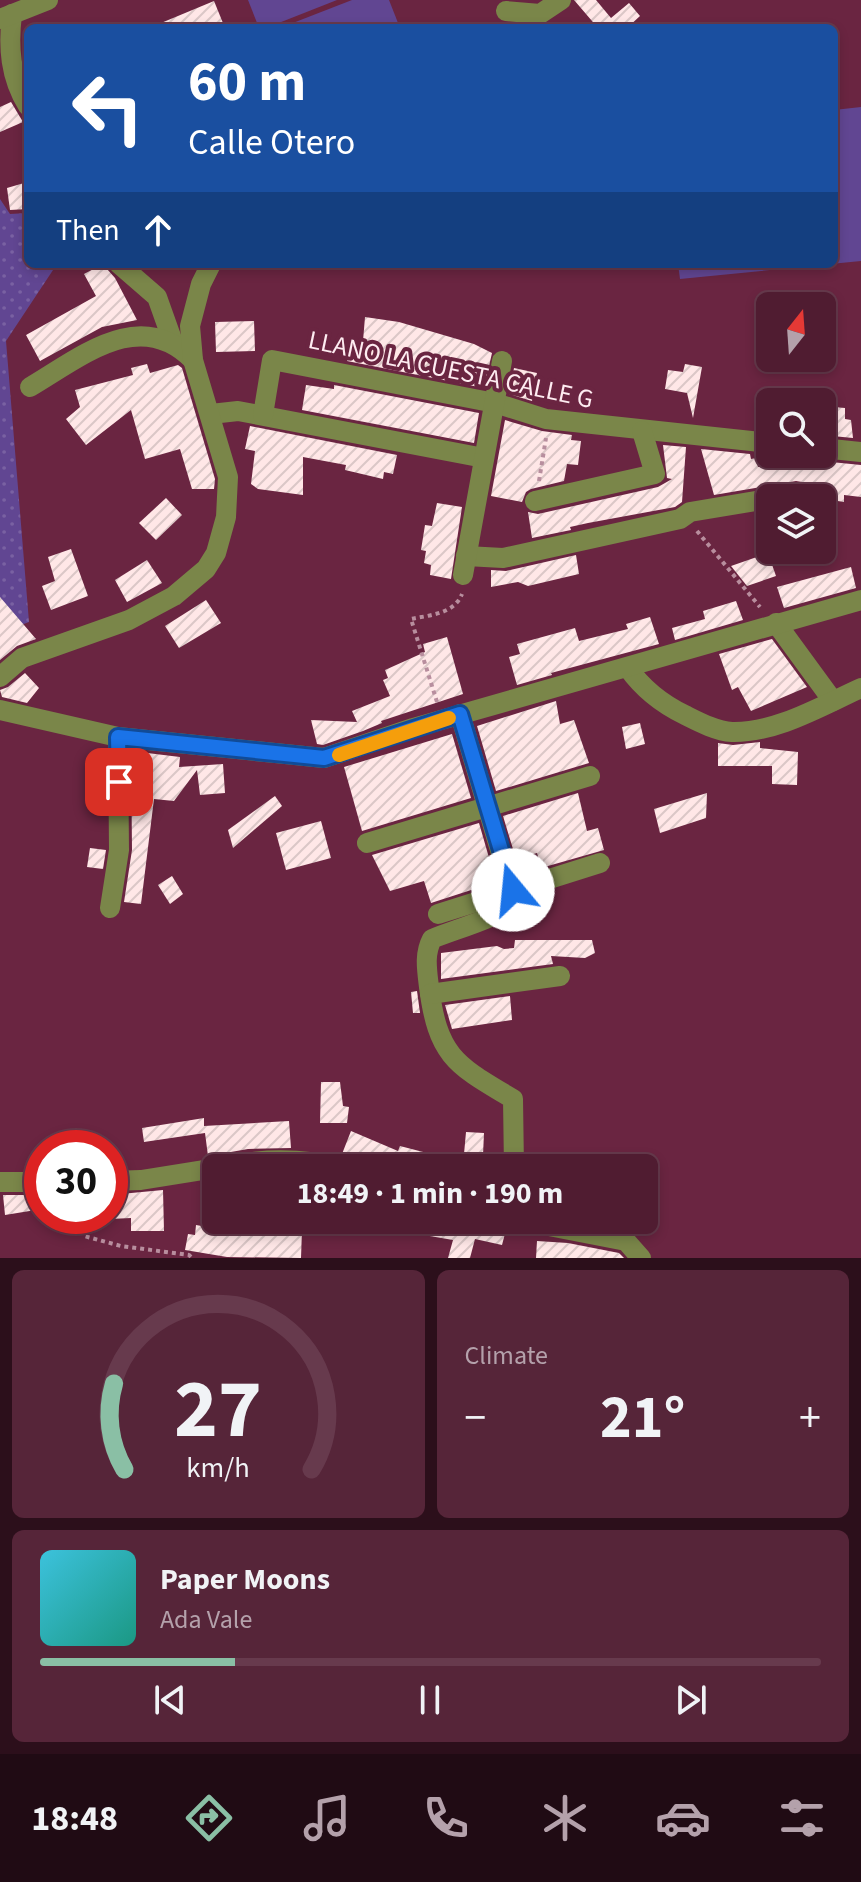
<!DOCTYPE html>
<html lang="en">
<head>
<meta charset="utf-8">
<style>
	body { margin:0; font-family:"Source Sans 3",sans-serif; background:#562539; color:#f1f3f6; height:100vh; display:flex; flex-direction:column; font-size:30px; white-space:nowrap }
	* { box-sizing:border-box; margin:0 }
	p { font-size:26px; color:#b4a1ab }
	.icon { flex:none; width:44px; height:44px; fill:none; stroke:currentColor; stroke-width:2; stroke-linecap:round; stroke-linejoin:round }
	.map { position:relative; height:1258px; overflow:hidden }
	.drawer { display:flex; flex-direction:column; gap:12px; padding:12px; background:#2c0f1b; flex:1 }
	.drawer>* { flex:none }
	.hud { position:absolute; left:24px; top:24px; width:814px; height:244px; border-radius:12px; box-shadow:0 4px 12px #0003,0 0 0 2px #673a4d; background:#1a4fa0; color:#fff; overflow:hidden }
	.needle { width:52px; rotate:17deg }
	.fabs { position:absolute; left:756px; top:292px; display:grid; gap:16px }
	.fabs a { display:grid; place-items:center; width:80px; height:80px; border-radius:12px; background:#501c31; box-shadow:0 4px 12px #0003,0 0 0 2px #673a4d; font-size:40px }
	.speed { position:absolute; left:24px; top:1130px; display:flex; gap:16px; font-size:40px; font-weight:700; text-align:center }
	.speed>* { display:grid; place-content:center; width:104px; height:104px; border-radius:50%; background:#501c31; box-shadow:0 4px 12px #0003,0 0 0 2px #673a4d; line-height:1 }
	.speed .limit { border:12px solid #d22; background:#fff; color:#111 }
	.pin { position:absolute; display:grid; place-items:center; width:68px; height:68px; color:#fff; margin:-34px; border-radius:16px; box-shadow:0 4px 12px #0006 }
	.me { position:absolute; width:88px; margin:-44px; rotate:343deg; stroke-linejoin:round; filter:drop-shadow(0 0 6px #0008) }
	.turn { display:flex; align-items:center; gap:28px; height:168px; padding:0 32px; font-size:36px }
	.turn .icon { width:104px; height:104px; stroke-width:2.5 }
	.turn b { display:block; font-size:56px; line-height:68px }
	.then { display:flex; align-items:center; height:76px; padding:0 32px; background:#0003; gap:16px; font-size:30px }
	.big { font-size:60px; font-weight:700; line-height:1.1 }
	.drawer .card { flex:1; display:flex; flex-direction:column; justify-content:center; gap:12px; min-width:0; padding:0 28px; border-radius:12px; background:#562539 }
	.drawer .dial { align-items:center; gap:0 }
	.dial svg { height:208px; overflow:visible; fill:none; stroke:#673a4d; stroke-width:7; stroke-linecap:round; text-anchor:middle }
	.dial text { fill:#f1f3f6; stroke:none }
	.song { display:flex; align-items:center; gap:24px }
	.cover { width:96px; height:96px; border-radius:12px; background:linear-gradient(135deg,hsl(190 70% 55%),hsl(170 70% 35%)) }
	.played { height:8px; border-radius:4px; background:linear-gradient(90deg,#8abfa5 25%,#673a4d 25%) }
	.keys { display:flex; justify-content:space-around; direction:ltr }
	.heat { display:flex; justify-content:space-between; align-items:center; font-size:44px; direction:ltr }
	.drawer .tiles { flex:1; display:grid; gap:12px; grid-template-columns:1fr 1fr }
	.card:last-child { grid-column:span 2 }
	.trip { position:absolute; left:202px; top:1154px; width:456px; height:80px; border-radius:12px; background:#501c31; box-shadow:0 4px 12px #0003,0 0 0 2px #673a4d; font-weight:700; line-height:80px; text-align:center }
	.menu { display:flex; height:128px; justify-content:space-around; align-items:center; background:#200b14; color:#b4a1ab }
	.menu .icon { width:56px; height:56px }
	.menu .on { color:#8abfa5 }
	.menu b { font-size:36px; color:#f1f3f6 }
	.map>svg:first-child { display:block }
	.grass { fill:url(#grass-dots) }
	.park { fill:#614692 }
	.building { fill:url(#building-hatch) }
	.lines { fill:none; stroke-linecap:round; stroke-linejoin:round }
	.path { stroke:#b88e9e; stroke-width:4; stroke-dasharray:4 4; stroke-linecap:butt }
	.minor { stroke:#7a8649; stroke-width:20 }
	.route-casing { stroke:#114b97; stroke-width:20 }
	.route { stroke:#1a73e8; stroke-width:14 }
	.slow { stroke:#f59e0b; stroke-width:14 }
	.labels { text-anchor:middle; stroke-width:8; stroke-linejoin:round; paint-order:stroke }
	.street-label { font-size:26px; fill:#feecf1; stroke:#6a2541 }
</style>
</head>
<body>
<div class="map">
<svg width="861" height="1258" viewBox="0 0 861 1258">
	<defs>
		<pattern id="grass-dots" width="8" height="8" patternUnits="userSpaceOnUse" patternTransform="scale(2)"><rect width="8" height="8" fill="#614692"/><path d="M2 2h.1M6 6h.1" fill="none" stroke="#7961a2" stroke-width="1.8" stroke-linecap="round"/></pattern>
		<pattern id="building-hatch" width="6" height="6" patternUnits="userSpaceOnUse" patternTransform="scale(2)"><rect width="6" height="6" fill="#ffe7e7"/><path d="M-1 1l2-2M0 6l6-6M5 7l2-2" fill="none" stroke="#dbc7c7"/></pattern>
	</defs>
	<rect width="100%" height="100%" fill="#6a2541"/>
	<polygon class="grass" points="0,199 10,214 28,213 28,264 57,264 6,341 29,622 0,633"/>
	<g class="park">
		<polygon points="248,0 337,0 266,28 259,28"/>
		<polygon points="352,0 389,0 400,28 280,28"/>
		<polygon points="861,107 861,261 680,279 678,264 834,264 834,110"/>
	</g>
	<g class="building">
		<polygon points="574,0 596,0 611,18 629,3 640,16 627,28 598,28"/>
		<polygon points="214,1 225,28 149,28"/>
		<polygon points="11,102 23,122 0,132 0,107"/>
		<polygon points="24,183 28,195 28,209 10,210 7,188"/>
		<polygon points="103,264 106,264 107,269 115,278 137,320 102,327 40,361 26,335 96,296 84,274"/>
		<polygon points="365,317 399,322 474,344 492,353 484,388 347,361 351,339 363,341"/>
		<polygon points="254,321 255,351 216,352 215,322"/>
		<polygon points="147,364 150,373 178,365 182,368 215,479 214,489 192,489 180,449 145,459 131,410 86,445 66,419 80,407 75,390 133,375 131,368"/>
		<polygon points="685,364 702,367 693,418 687,393 665,389 668,370 683,372"/>
		<polygon points="514,368 537,373 532,401 509,394"/>
		<polygon points="306,385 334,389 334,385 479,413 474,443 302,410"/>
		<polygon points="822,406 845,408 845,419 851,420 853,438 822,435"/>
		<polygon points="505,420 542,431 572,435 571,440 581,441 578,465 567,464 564,481 531,489 526,492 522,502 491,496"/>
		<polygon points="250,426 397,455 393,474 384,472 383,479 345,470 346,465 303,457 303,495 258,489 251,484 255,451 245,449"/>
		<polygon points="663,445 686,447 682,502 675,507 588,523 570,527 571,530 532,538 528,512 538,514 658,487 672,479 667,478"/>
		<polygon points="701,449 750,454 751,459 756,458 758,467 794,461 795,455 812,456 821,461 861,465 861,497 844,495 844,502 819,498 820,485 796,481 714,495"/>
		<polygon points="166,498 182,515 156,540 139,523"/>
		<polygon points="437,503 462,507 451,579 430,575 431,565 424,563 426,551 421,550 425,525 432,526"/>
		<polygon points="71,549 88,596 51,610 42,586 55,581 48,557"/>
		<polygon points="768,553 776,576 747,586 731,566"/>
		<polygon points="576,555 579,574 528,586 518,582 491,587 491,570 506,571"/>
		<polygon points="147,560 162,583 127,602 115,580"/>
		<polygon points="851,567 856,588 784,608 777,587"/>
		<polygon points="0,597 36,639 17,646 0,660"/>
		<polygon points="206,600 221,623 179,648 165,626"/>
		<polygon points="736,601 743,620 675,640 672,628 705,619 703,611"/>
		<polygon points="650,617 659,644 551,673 552,675 517,685 509,657 520,654 517,644 575,628 579,641 628,629 626,624"/>
		<polygon points="447,637 463,694 381,721 382,723 363,731 323,745 317,744 311,720 357,722 352,711 390,696 383,680 388,678 385,670 425,652 423,644"/>
		<polygon points="772,639 807,687 751,711 738,687 732,690 719,654"/>
		<polygon points="25,673 39,688 27,703 2,697 0,690 8,687"/>
		<polygon points="556,701 560,724 574,720 589,763 496,791 477,726"/>
		<polygon points="640,723 645,744 626,749 622,727"/>
		<polygon points="452,734 471,798 362,831 344,767"/>
		<polygon points="760,742 760,748 798,752 797,785 772,784 772,766 718,766 718,743 733,745"/>
		<polygon points="131,751 180,757 179,767 223,764 225,793 200,795 197,770 174,801 154,799 141,904 124,902 132,850"/>
		<polygon points="578,793 587,831 598,828 604,850 541,868 537,853 516,859 503,816"/>
		<polygon points="707,793 706,818 660,833 654,809"/>
		<polygon points="275,796 282,806 233,848 228,830"/>
		<polygon points="321,821 331,858 286,870 276,833"/>
		<polygon points="479,823 496,882 431,903 424,881 390,891 372,855"/>
		<polygon points="90,848 106,850 103,869 87,867"/>
		<polygon points="172,876 183,894 170,904 158,885"/>
		<polygon points="515,940 592,940 595,953 585,958 551,956 553,964 441,979 441,953 497,946 504,949 514,948"/>
		<polygon points="417,991 420,1013 413,1013 411,992"/>
		<polygon points="510,996 512,1020 452,1029 445,1005"/>
		<polygon points="321,1082 340,1082 343,1106 349,1107 347,1123 320,1123"/>
		<polygon points="204,1118 204,1126 289,1121 291,1148 248,1149 208,1156 205,1133 144,1142 142,1128"/>
		<polygon points="351,1131 398,1151 400,1146 427,1153 425,1162 439,1168 369,1168 354,1162 342,1154"/>
		<polygon points="466,1132 484,1133 483,1155 464,1154"/>
		<polygon points="163,1190 164,1231 131,1231 131,1218 110,1219 110,1195"/>
		<polygon points="3,1195 42,1195 42,1209 5,1215"/>
		<polygon points="236,1220 295,1220 296,1230 302,1230 301,1258 227,1257 185,1250 188,1234 195,1235 196,1225 235,1232"/>
		<polygon points="389,1220 484,1220 507,1226 502,1245 475,1239 470,1258 448,1258 453,1240 389,1229"/>
		<polygon points="537,1241 568,1243 619,1253 624,1258 536,1258"/>
	</g>
	<g class="lines">
		<g class="path">
			<polyline points="539,481 546,438"/>
			<polyline points="697,531 760,607"/>
			<path d="M437,702L411,619C430,615 454,614 462,594"/>
			<polyline points="74,1216 84,1236 121,1246 189,1255 192,1258"/>
		</g>
		<g class="minor">
			<polyline points="506,11 540,14 561,0"/>
			<path d="M12,14C8,47 10,77 28,106"/>
			<polyline points="0,19 48,0"/>
			<polyline points="119,264 157,297 173,342"/>
			<path d="M30,387C81,357 140,306 193,360"/>
			<polyline points="211,414 238,411 484,458"/>
			<polyline points="263,415 272,360 495,403 546,419 770,443"/>
			<polyline points="822,448 861,452"/>
			<polyline points="535,501 655,474 642,431"/>
			<polyline points="466,556 503,558 680,519 690,512 797,494"/>
			<polyline points="463,575 502,361"/>
			<polyline points="776,623 833,701"/>
			<path d="M628,668C643,689 662,704 685,715C699,722 716,731 732,732C776,733 821,706 861,688"/>
			<polyline points="0,677 22,658 129,620 174,596 206,569 216,553 226,517 228,477 193,360 190,326 201,284 211,264"/>
			<polyline points="0,710 118,737 324,758 413,728 861,600"/>
			<path d="M460,714L515,901C503,917 452,930 432,939C424,954 427,970 429,987C438,1057 456,1065 513,1099L514,1168"/>
			<polyline points="367,843 590,776"/>
			<polyline points="110,908 119,850 118,737"/>
			<polyline points="438,914 600,863"/>
			<polyline points="430,994 560,976"/>
			<path d="M218,1168C259,1158 302,1158 343,1168"/>
			<polyline points="110,1181 141,1180 216,1168"/>
			<polyline points="0,1182 42,1182"/>
			<polyline points="518,1220 626,1241 641,1258"/>
		</g>
	</g>
	<g class="lines">
		<defs>
			<polyline id="route" points="119,782 118,737 324,758 460,714 513,890"/>
		</defs>
		<use href="#route" class="route-casing"/>
		<use href="#route" class="route"/>
		<polyline class="slow" points="339,755 449,718"/>
	</g>
	<g class="labels">
		<g class="street-label">
			<text transform="translate(451 369) rotate(12)" y="9">LLANO LA CUESTA CALLE G</text>
		</g>
	</g>
</svg>
<div class="fabs">
<a><svg class="needle" viewBox="-14 -14 28 28"><path d="M0-13l5 13h-10z" fill="#e53935"/><path d="M0 13l5-13h-10z" fill="#b4a1ab"/></svg></a>
<a><svg class="icon" aria-label="search" viewBox="0 0 24 24"><circle cx="10" cy="10" r="6"/><path d="M15 15l6 6"/></svg></a>
<a><svg class="icon" aria-label="layers" viewBox="0 0 24 24"><path d="M12 4l9 5-9 5-9-5zM3 14l9 5 9-5"/></svg></a>
</div>
<div class="speed"><div class="limit">30</div></div>
<div class="pin" style="left:119px;top:782px;background:#d93025"><svg class="icon" aria-label="arrive" viewBox="0 0 24 24"><path d="M6 21V4h12l-3 4 3 4H6"/></svg></div>
<svg class="me" style="left:513px;top:890px" viewBox="-20 -20 40 40"><circle r="19" fill="#fff"/><path d="M0-13L10 11 0 6-10 11z" fill="#1a73e8"/></svg>
<div class="trip">18:49 · 1 min · 190 m</div>
<div class="hud">
<div class="turn"><svg class="icon" aria-label="left" viewBox="0 0 24 24"><path d="M17 20v-9H6M10 6l-5 5 5 5"/></svg><div><b>60 m</b>Calle Otero</div></div>
<div class="then">Then<svg class="icon" aria-label="ahead" viewBox="0 0 24 24"><path d="M12 20V5M6 11l6-6 6 6"/></svg></div>
</div>
</div>
<section class="drawer">
<div class="tiles">
<div class="card dial"><svg viewBox="0 0 100 80">
<path d="M14 69A42 42 0 1 1 86 69"/>
<path d="M14 69A42 42 0 0 1 10 36" stroke="#8abfa5"/>
<text x="50" y="56" font-size="32" font-weight="700">27</text>
<text x="50" y="72" font-size="11">km/h</text>
</svg></div>
<div class="card"><p>Climate</p>
<div class="heat"><a>−</a><b class="big">21°</b><a>+</a></div>
</div>
<div class="card">
<div class="song"><i class="cover"></i><div><b>Paper Moons</b><p>Ada Vale</p></div></div>
<div class="played"></div>
<div class="keys"><svg class="icon" aria-label="previous" viewBox="0 0 24 24"><path d="M18 5L8 12l10 7zM5 5v14"/></svg><svg class="icon" aria-label="pause" viewBox="0 0 24 24"><path d="M8 5v14M16 5v14"/></svg><svg class="icon" aria-label="next" viewBox="0 0 24 24"><path d="M6 5l10 7-10 7zM19 5v14"/></svg></div>
</div>
</div>
</section>
<nav class="menu">
<b>18:48</b>
<svg class="icon on" aria-label="directions" viewBox="0 0 24 24"><path d="M12 3l9 9-9 9-9-9zM9 14v-3h6M13 9l2 2-2 2"/></svg>
<svg class="icon" aria-label="music" viewBox="0 0 24 24"><path d="M9 18V5l10-2v13"/><circle cx="6" cy="18" r="3"/><circle cx="16" cy="16" r="3"/></svg>
<svg class="icon" aria-label="phone" viewBox="0 0 24 24"><path d="M5 4h4l2 5-3 2q2 4 5 5l2-3 5 2v4C11 20 4 13 5 4z"/></svg>
<svg class="icon" aria-label="climate" viewBox="0 0 24 24"><path d="M12 3v18M4 7l16 10M4 17L20 7"/></svg>
<svg class="icon" aria-label="car" viewBox="0 0 24 24"><path d="M5 17H2v-5l4-1 3-4h7l3 4 3 1v5h-3M9 17h6M6 11h13"/><circle cx="7" cy="17" r="2"/><circle cx="17" cy="17" r="2"/></svg>
<svg class="icon" aria-label="filters" viewBox="0 0 24 24"><path d="M4 7h16M4 17h16"/><circle cx="9" cy="7" r="2"/><circle cx="15" cy="17" r="2"/></svg>
</nav>
</body>
</html>
